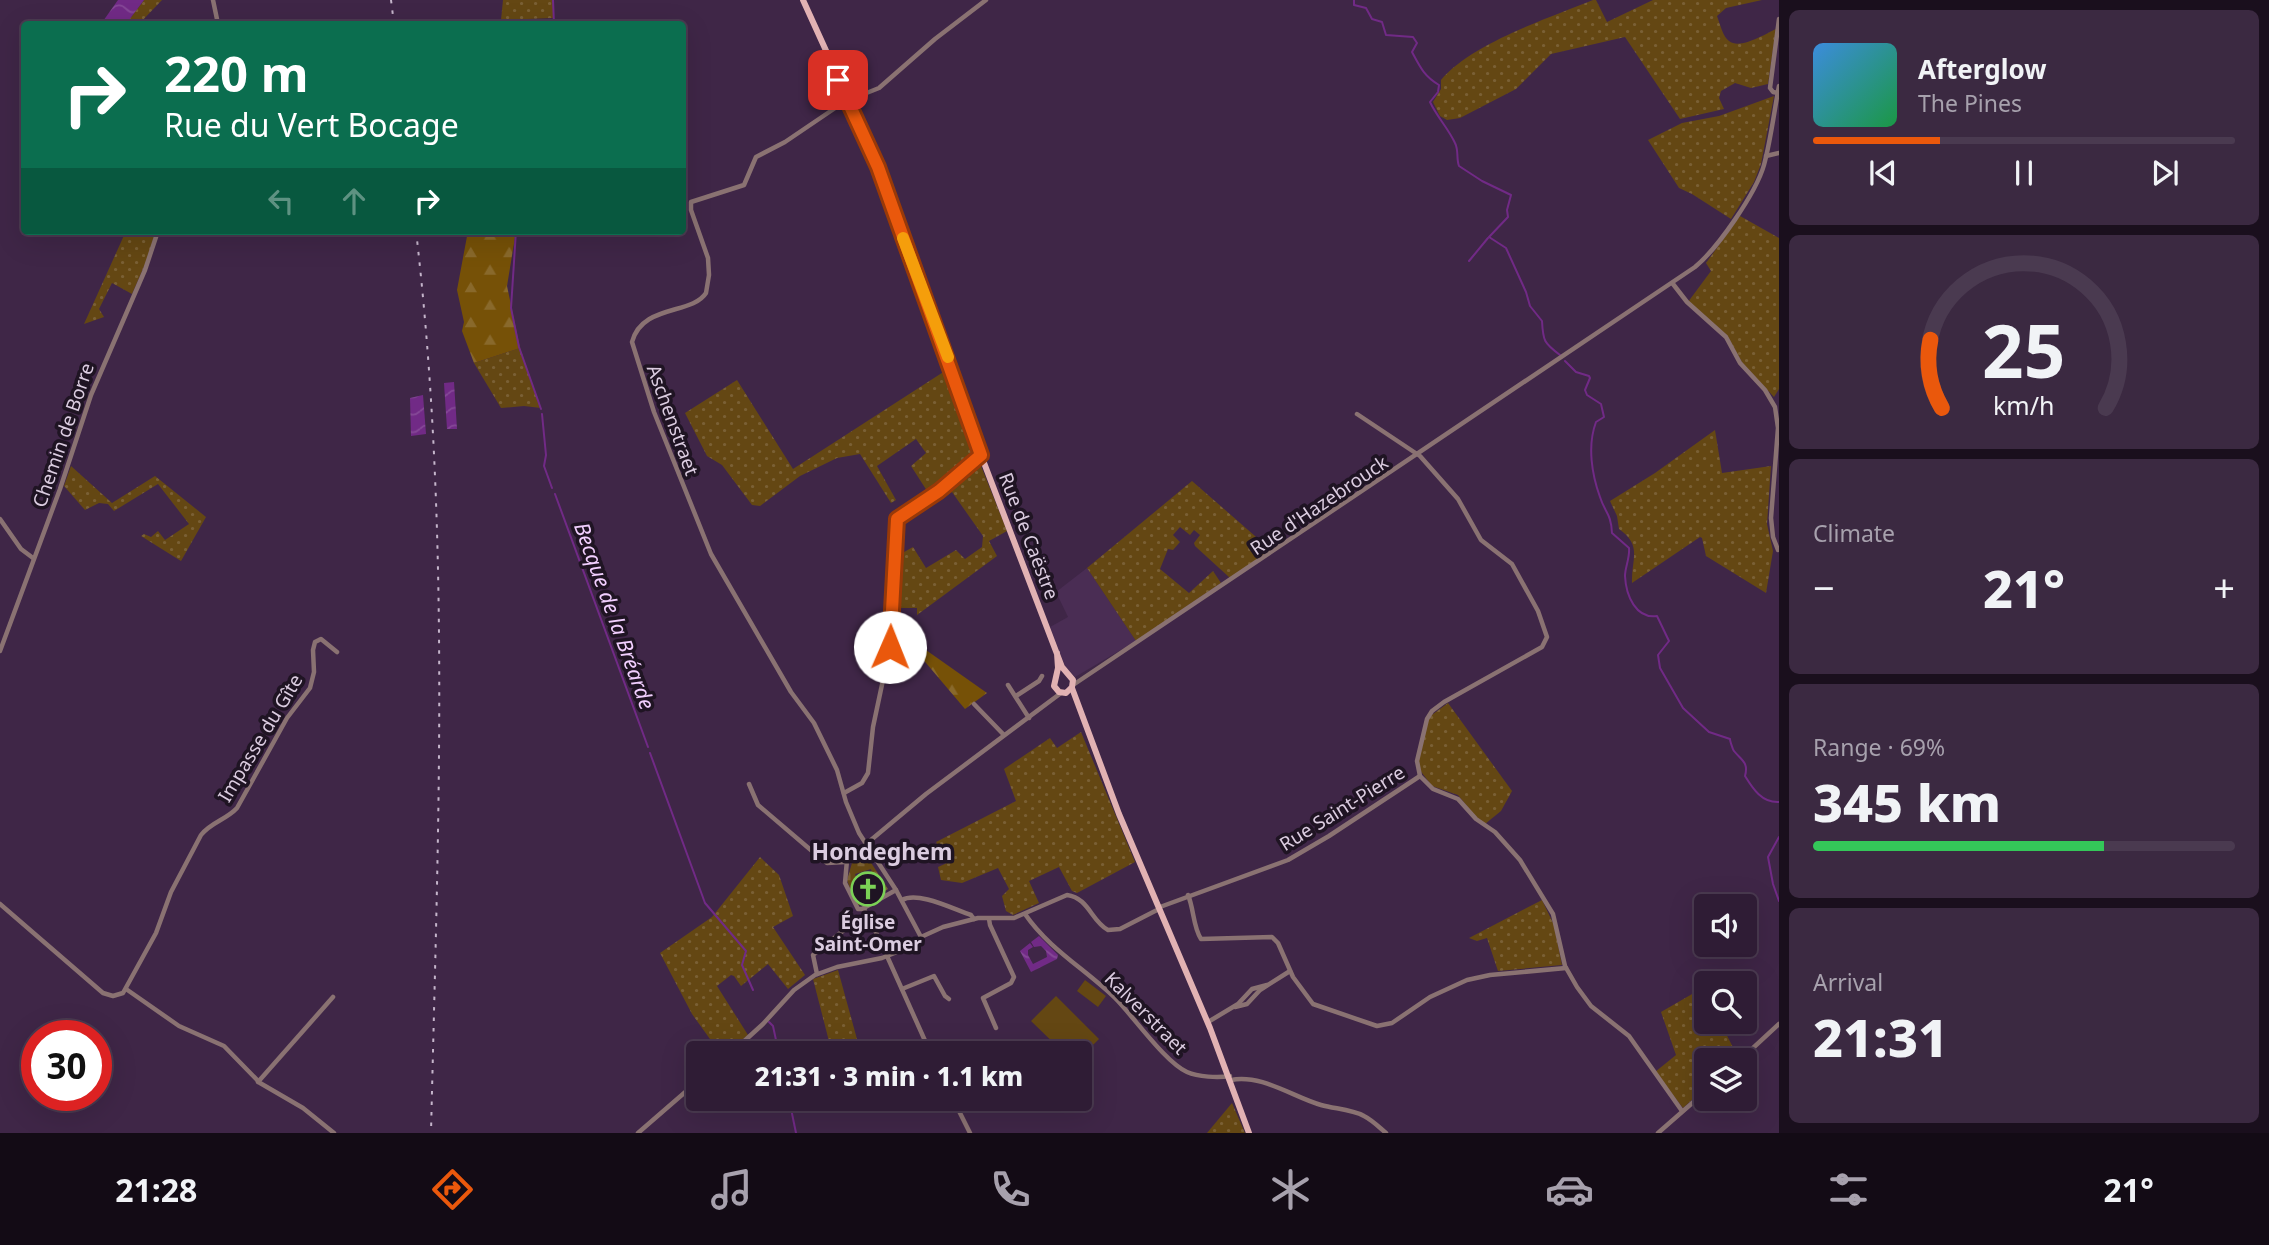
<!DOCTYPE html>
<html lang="en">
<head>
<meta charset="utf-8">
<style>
	body { margin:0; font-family:"Noto Sans",sans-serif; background:#3b2941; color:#f1f3f6; height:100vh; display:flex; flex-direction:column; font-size:26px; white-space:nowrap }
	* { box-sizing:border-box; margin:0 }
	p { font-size:23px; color:#a7a1ad }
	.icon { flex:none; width:38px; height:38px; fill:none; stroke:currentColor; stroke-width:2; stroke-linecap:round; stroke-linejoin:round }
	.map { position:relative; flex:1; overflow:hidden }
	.drawer { display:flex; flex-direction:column; gap:10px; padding:10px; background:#1a0f1d; width:490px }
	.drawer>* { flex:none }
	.banner { position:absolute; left:21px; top:21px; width:665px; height:214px; border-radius:7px; box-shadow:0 7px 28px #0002,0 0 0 2px #4a3a50; background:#0b6e4f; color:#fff; overflow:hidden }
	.buttons { position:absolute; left:1694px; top:894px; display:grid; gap:14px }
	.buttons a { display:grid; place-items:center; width:63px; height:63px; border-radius:7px; background:#2f1c35; box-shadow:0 7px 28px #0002,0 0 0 2px #4a3a50; font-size:35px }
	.speed { position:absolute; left:21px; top:1020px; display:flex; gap:14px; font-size:35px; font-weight:700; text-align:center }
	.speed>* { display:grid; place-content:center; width:91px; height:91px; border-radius:50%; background:#2f1c35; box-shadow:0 7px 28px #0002,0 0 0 2px #4a3a50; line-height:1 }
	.speed .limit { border:10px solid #d22; background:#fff; color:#111 }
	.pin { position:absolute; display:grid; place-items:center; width:60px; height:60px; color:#fff; margin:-30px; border-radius:14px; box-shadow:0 4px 10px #0006 }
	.me { position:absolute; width:77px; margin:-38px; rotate:1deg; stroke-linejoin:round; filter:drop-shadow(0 0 5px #0008) }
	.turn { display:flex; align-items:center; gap:24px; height:147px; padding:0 28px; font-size:32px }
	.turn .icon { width:91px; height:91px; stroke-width:2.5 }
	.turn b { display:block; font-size:49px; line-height:60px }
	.lanes { display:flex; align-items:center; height:66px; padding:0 28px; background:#0003; justify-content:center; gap:35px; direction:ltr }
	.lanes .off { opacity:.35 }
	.big { font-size:52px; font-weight:800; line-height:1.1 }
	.drawer .widget { flex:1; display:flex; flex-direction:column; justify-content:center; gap:10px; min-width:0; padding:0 24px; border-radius:10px; background:#3b2941 }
	.drawer .dial { align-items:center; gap:0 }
	.dial svg { height:182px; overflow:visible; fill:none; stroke:#4a3a50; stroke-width:7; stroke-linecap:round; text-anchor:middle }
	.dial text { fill:#f1f3f6; stroke:none }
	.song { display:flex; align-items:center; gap:21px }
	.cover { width:84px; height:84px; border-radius:10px; background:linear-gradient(135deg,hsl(210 70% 55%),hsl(140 70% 35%)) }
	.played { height:7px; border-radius:4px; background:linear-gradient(90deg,#ea580c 30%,#4a3a50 30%) }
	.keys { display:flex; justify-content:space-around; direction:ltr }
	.heat { display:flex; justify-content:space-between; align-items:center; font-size:38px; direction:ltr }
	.charge { height:10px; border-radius:5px; background:linear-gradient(90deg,#34c759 69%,#4a3a50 0) }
	.trip { position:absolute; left:686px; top:1041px; width:406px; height:70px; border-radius:7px; background:#2f1c35; box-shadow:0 7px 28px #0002,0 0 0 2px #4a3a50; font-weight:800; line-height:70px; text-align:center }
	.tabs { display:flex; height:112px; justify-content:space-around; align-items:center; background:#130b15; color:#a7a1ad }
	.tabs .icon { width:49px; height:49px }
	.tabs .selected { color:#ea580c }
	.tabs b { font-size:32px; color:#f1f3f6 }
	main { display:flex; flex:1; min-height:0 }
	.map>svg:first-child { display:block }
	.built { fill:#4a2d54 }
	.grass { fill:url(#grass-dots) }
	.forest { fill:url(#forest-firs) }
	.cemetery { fill:url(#cemetery-stones) }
	.pitch { fill:#644713 }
	.water { fill:url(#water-waves) }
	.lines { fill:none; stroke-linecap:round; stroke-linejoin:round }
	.stream { stroke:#712a86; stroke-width:2 }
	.minor { stroke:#8a7272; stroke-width:4.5 }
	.major { stroke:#e2b2b3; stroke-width:6 }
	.rail { stroke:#c5b5cb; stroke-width:2; stroke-dasharray:3.5 7; stroke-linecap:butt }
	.route-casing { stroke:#983908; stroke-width:18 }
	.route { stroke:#ea580c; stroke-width:12 }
	.slow { stroke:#f59e0b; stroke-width:12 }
	.labels { text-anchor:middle; stroke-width:7; stroke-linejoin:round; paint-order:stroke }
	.street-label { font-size:19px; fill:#dbcce0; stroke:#1f1423 }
	.poi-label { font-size:19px; font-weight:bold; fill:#dbcce0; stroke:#1f1423 }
	.water-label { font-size:21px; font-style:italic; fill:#f2cfff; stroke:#1f1423 }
	.quarter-label { font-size:23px; font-weight:bold; fill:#dbcce0; stroke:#1f1423 }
</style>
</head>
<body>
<main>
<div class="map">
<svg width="1779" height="1133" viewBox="0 0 1779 1133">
	<defs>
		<pattern id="grass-dots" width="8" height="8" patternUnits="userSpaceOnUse" patternTransform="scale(1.75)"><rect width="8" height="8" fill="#644713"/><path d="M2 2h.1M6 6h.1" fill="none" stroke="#7a6035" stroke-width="1.8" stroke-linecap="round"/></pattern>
		<pattern id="forest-firs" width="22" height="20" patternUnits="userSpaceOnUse" patternTransform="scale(1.75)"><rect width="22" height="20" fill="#765107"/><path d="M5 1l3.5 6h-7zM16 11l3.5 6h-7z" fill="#89692b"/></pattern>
		<pattern id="cemetery-stones" width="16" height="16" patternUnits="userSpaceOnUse" patternTransform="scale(1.75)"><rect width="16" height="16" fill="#644713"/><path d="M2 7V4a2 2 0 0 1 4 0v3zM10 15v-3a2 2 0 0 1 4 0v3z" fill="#7a6035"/></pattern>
		<pattern id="water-waves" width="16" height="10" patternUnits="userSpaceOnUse" patternTransform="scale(1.75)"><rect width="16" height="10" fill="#712a86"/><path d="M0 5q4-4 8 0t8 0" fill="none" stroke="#854897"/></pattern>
	</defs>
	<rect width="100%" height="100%" fill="#3f2647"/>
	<polygon class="built" points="1087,568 1136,641 1075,677 1065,666 1050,627 1068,617 1056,592"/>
	<g class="grass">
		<polygon points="144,0 162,0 139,24 126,24"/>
		<polygon points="503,0 553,0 553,18 501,20"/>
		<path d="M1593,0H1596L1607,22L1653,0H1762L1726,8L1717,16C1720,24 1723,37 1729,41C1740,50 1765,34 1776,29L1768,84L1751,88L1735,83L1721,91L1719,98L1724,109L1680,119L1625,37L1551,54L1516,89L1460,118L1447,120L1440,116L1433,102L1441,89V80C1472,43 1549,18 1593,0Z"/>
		<polygon points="1774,96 1761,164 1754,182 1731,219 1692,194 1679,188 1648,140 1682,123 1719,116"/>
		<polygon points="1740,216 1779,238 1779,389 1774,397 1743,364 1729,339 1688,302 1711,271 1706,263"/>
		<polygon points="126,231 143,231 155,234 146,262 132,294 112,283 99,309 104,317 84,324"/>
		<polygon points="520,348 541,408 524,406 501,408 474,363"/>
		<polygon points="948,369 960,412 977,455 929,494 911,466 926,453 916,439 877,466 896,500 891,503 860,454 837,458 800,476 760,506 752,505 722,465 707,456 685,413 737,380 793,469"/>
		<path d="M1715,430L1722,473L1771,466L1767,524L1773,551L1766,593L1706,556L1702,538L1700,537L1632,583C1631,559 1643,546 1619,529L1617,516L1610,501L1655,473Z"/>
		<polygon points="979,461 1007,531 989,541 997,556 917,615 917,608 893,608 897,556 913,547 926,568 956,550 965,559 982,547 983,536 952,492 938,502 933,499"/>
		<polygon points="71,466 112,503 155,476 206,517 181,561 141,536 144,534 151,537 158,531 165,540 189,524 158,484 114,511 108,504 99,503 85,510 64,486"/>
		<polygon points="1192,481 1271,550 1230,578 1195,546 1194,543 1200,535 1194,530 1190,535 1180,527 1173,535 1180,542 1173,550 1168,549 1160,569 1189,593 1213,571 1221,583 1136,641 1087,568"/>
		<polygon points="1448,703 1512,791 1501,811 1485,824 1475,816 1458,795 1432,786 1419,769 1419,760 1429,717"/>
		<polygon points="1081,732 1135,862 1077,893 1072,891 1059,867 1029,881 1039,903 1013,915 1006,911 1002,896 1009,889 998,868 962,883 941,880 938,867 947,863 936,842 1016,801 1004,769 1050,738 1057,748"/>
		<polygon points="760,857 779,875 793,916 773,927 805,975 788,989 768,964 741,986 734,976 731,975 717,986 748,1035 725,1053 720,1053 692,1014 660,953 712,917"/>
		<polygon points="1542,900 1554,925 1562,965 1498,971 1487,938 1477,941 1469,938"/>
		<polygon points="838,970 860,1050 849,1053 832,1053 813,979"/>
		<polygon points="1706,986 1706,1022 1720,1022 1739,1059 1706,1060 1706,1087 1683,1108 1655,1072 1676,1055 1661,1012"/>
		<polygon points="1232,1103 1245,1133 1207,1133"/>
	</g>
	<g class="forest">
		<polygon points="468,231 516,231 507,286 520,348 474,363 462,331 464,322 457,290"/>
		<polygon points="916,643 987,693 965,709 915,650"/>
	</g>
	<polygon class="cemetery" points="868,858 888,889 878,896 871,869 855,874 865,902 859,905 856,904 847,880 852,863"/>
	<g class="pitch">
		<polygon points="1085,980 1106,996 1098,1007 1077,991"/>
		<polygon points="1056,996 1099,1039 1080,1058 1080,1054 1064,1053 1031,1021"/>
	</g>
	<g class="water">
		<polygon points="118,0 144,0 126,24 101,24"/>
		<polygon points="454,382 457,429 447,429 444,383"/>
		<polygon points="423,395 426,434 411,436 410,398"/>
		<polygon points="1039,936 1058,955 1057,959 1031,972 1020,951 1030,943 1033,947 1028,950 1028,955 1033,964 1047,957 1046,951 1041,946 1034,947 1031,942"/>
	</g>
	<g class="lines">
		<g class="stream">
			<polyline points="553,0 554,24"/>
			<path d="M1354,0V5L1366,8L1372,19L1382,22L1386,35L1413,37L1417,43L1412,52C1420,67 1424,76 1439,85L1438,92L1430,102C1437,117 1448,128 1455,143C1459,151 1456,158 1459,166L1482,181L1511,195L1507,210L1508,217L1489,237L1506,248L1526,292L1530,306L1542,321C1543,341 1544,343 1560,355"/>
			<polyline points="516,231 511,308 519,347 541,409"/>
			<polyline points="1469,261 1488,238"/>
			<path d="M1565,361L1576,372L1589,376L1590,378L1585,390L1587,395L1601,404L1604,417L1596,422C1587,446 1592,475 1600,497C1605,513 1611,513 1612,533L1629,548C1630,558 1625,567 1625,576C1626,596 1636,619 1657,616L1669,641L1658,655L1660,668L1683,708L1709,732L1730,739C1730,741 1733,750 1734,751C1741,760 1749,762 1745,776C1753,789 1762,803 1779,802"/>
			<polyline points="542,414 546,455 544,466 552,488"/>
			<polyline points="555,494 648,747"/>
			<polyline points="650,753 705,903 746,951 742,965 753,990"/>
			<polyline points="1779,837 1768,857 1773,884 1779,901"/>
			<polyline points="769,1022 773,1026 779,1054"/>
			<polyline points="789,1099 796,1133"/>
		</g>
		<g class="minor">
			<polyline points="213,0 218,24"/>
			<polyline points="1778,93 1773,92 1770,88 1779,19"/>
			<polyline points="1766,156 1779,153"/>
			<polyline points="1673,284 1687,302 1726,337 1740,363 1765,390 1775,407 1778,428 1771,518 1773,537 1778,550"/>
			<polyline points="1357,414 1420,456 1458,499 1481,540 1512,564 1538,611 1547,637 1542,647 1444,702 1432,711 1427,719 1417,761 1420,776 1433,789 1458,799 1476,819 1495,832 1520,860 1553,914 1565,966 1577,987 1591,1006 1629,1036 1682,1111"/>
			<polyline points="0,519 21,549 33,558"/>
			<polyline points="0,651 60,489 91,395 145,270 158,231"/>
			<polyline points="888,662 902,664 908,671"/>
			<polyline points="1008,685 1029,718"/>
			<path d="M1073,685L1695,267C1718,248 1756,193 1764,165C1771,139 1774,112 1779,86"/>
			<polyline points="1016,696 1039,681 1042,676"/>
			<polyline points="974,704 1004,735"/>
			<polyline points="749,784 758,805 819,857 827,863 845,862"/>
			<polyline points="844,793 862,783 868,773 873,727 890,647 897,519 939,491 981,456"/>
			<polyline points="896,890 862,909 858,909 845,883 847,860 926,794 1061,693"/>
			<path d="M1188,895C1194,909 1193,927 1201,939L1272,937L1278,943L1293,977L1313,1004L1377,1026L1392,1023L1430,997L1467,980L1490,975L1566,968"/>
			<path d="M902,900C918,891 953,909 971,915L974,919"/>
			<path d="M0,904L103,993L113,996L123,993L156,933L171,892L201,835C211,822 226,820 237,808L287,718L310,688L314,672L313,650L315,642L321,639L337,652"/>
			<polyline points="1160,907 1288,860 1329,836 1420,776"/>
			<polyline points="864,909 888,956"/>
			<path d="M1025,914C1049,949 1085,969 1115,998C1134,1017 1165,1062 1187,1072C1198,1077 1218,1078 1230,1076"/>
			<polyline points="989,919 990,925 1014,977 1011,983 983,998 996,1028"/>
			<path d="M921,937L896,890L859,833L846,802L837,770L814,723L791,692L711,554L654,412L632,342C642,304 692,315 706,293L709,275L708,258L691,210V202L744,185L756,157L785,142L844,102L879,88L935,39L986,0"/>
			<polyline points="887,956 931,1054"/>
			<polyline points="817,974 813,955 854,922"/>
			<polyline points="126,989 179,1026 224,1046 260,1083 303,1108 334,1133"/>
			<polyline points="902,989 934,976 945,996 949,999"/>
			<polyline points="1235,1007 1247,1004 1260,990 1290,971"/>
			<polyline points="1208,1022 1238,1004 1252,989 1267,985"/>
			<path d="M730,1054L763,1024L794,990L815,975L837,967L882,958L912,946L921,937L943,927L978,918H1014L1067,895C1089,898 1091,921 1108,930L1120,929L1159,909"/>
			<polyline points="1740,1060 1779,1024"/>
			<path d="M1231,1080C1262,1074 1293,1097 1321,1105C1335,1109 1351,1109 1364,1116C1372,1120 1379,1127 1386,1133"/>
			<polyline points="258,1082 333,997"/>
			<polyline points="953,1099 970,1133"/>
			<polyline points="638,1133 698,1081"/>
			<polyline points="1658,1133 1706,1091"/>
		</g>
		<g class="major">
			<polyline points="803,0 873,154 949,360 973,434 1062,667 1073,680 1072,687 1066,693 1059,692 1054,686 1058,668 1057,653"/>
			<polyline points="1072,688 1119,814 1210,1028 1249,1133"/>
		</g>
		<g class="rail">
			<polyline points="391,0 394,24"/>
			<path d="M416,231C451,531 438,832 431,1133"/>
		</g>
	</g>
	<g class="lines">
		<defs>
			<polyline id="route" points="838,80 878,167 981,455 939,491 897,519 890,647"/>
		</defs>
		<use href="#route" class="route-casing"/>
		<use href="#route" class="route"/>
		<polyline class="slow" points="903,238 948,357"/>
	</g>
	<defs>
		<symbol id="church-ring" viewBox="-11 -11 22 22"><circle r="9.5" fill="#1f1423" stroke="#7bd156" stroke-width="1.5"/><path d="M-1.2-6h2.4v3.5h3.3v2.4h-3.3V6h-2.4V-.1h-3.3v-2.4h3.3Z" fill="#7bd156"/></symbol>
	</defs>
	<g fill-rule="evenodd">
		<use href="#church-ring" x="849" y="870" width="38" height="38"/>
	</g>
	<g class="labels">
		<g class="street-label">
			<text transform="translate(673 420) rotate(70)" y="7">Aschenstraet</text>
			<text transform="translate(63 435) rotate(-71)" y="7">Chemin de Borre</text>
			<text transform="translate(1319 505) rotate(-34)" y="7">Rue d'Hazebrouck</text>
			<text transform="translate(1029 536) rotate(69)" y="7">Rue de Caëstre</text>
			<text transform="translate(260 738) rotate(-59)" y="7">Impasse du Gîte</text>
			<text transform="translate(1342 808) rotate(-32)" y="7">Rue Saint-Pierre</text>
			<text transform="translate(1146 1013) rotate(45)" y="7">Kalverstraet</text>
		</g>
		<g class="poi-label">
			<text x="868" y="929">Église<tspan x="868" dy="22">Saint-Omer</tspan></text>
		</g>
		<g class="water-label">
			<text transform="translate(614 616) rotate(70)" y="7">Becque de la Bréarde</text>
		</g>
		<g class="quarter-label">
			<text x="882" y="860">Hondeghem</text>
		</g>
	</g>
</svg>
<div class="buttons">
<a><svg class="icon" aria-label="sound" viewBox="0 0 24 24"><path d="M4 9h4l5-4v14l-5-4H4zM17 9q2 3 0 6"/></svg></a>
<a><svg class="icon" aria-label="search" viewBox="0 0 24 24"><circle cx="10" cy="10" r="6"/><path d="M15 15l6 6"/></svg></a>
<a><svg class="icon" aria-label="layers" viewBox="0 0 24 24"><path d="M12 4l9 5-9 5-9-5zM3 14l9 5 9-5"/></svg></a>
</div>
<div class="speed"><div class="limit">30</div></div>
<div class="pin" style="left:838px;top:80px;background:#d93025"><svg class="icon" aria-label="arrive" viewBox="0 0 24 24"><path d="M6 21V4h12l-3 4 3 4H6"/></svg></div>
<svg class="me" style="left:890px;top:647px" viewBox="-20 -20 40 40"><circle r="19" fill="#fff"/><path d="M0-13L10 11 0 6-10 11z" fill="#ea580c"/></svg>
<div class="trip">21:31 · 3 min · 1.1 km</div>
<div class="banner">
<div class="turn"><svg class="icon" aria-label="right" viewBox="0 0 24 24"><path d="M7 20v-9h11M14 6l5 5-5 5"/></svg><div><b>220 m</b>Rue du Vert Bocage</div></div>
<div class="lanes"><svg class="icon off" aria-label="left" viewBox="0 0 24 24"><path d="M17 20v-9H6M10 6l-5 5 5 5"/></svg><svg class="icon off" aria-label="ahead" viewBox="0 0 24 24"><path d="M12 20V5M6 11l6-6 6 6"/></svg><svg class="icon" aria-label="right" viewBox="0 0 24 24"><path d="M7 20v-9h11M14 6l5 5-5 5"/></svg></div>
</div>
</div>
<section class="drawer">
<div class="widget">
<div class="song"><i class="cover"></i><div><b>Afterglow</b><p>The Pines</p></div></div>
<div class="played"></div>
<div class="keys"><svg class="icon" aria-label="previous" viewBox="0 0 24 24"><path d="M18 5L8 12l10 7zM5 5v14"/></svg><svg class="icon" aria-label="pause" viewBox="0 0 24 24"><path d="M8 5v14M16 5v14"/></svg><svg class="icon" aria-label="next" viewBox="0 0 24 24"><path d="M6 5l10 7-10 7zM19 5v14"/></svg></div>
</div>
<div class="widget dial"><svg viewBox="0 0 100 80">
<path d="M14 69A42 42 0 1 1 86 69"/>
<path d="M14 69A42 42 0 0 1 9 39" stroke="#ea580c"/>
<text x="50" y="56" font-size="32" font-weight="700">25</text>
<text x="50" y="72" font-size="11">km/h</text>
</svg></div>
<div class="widget"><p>Climate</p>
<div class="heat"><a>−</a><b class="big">21°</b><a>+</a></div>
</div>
<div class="widget"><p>Range · 69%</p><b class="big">345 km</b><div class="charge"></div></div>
<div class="widget"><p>Arrival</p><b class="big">21:31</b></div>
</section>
</main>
<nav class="tabs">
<b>21:28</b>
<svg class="icon selected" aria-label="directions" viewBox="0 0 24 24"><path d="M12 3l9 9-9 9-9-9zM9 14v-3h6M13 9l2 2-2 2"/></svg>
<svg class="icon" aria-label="music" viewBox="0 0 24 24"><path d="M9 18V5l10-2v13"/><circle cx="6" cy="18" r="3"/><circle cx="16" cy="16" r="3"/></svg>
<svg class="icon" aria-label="phone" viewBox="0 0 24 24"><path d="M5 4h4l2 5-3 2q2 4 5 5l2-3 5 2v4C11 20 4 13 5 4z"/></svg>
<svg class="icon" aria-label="climate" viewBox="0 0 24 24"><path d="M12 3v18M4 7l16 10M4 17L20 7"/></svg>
<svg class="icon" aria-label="car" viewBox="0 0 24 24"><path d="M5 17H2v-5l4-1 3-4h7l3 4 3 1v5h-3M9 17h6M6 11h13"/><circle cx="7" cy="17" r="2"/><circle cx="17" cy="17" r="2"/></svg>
<svg class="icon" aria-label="filters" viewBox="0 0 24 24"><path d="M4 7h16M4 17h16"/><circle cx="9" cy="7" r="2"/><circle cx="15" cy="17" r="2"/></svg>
<b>21°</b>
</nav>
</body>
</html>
